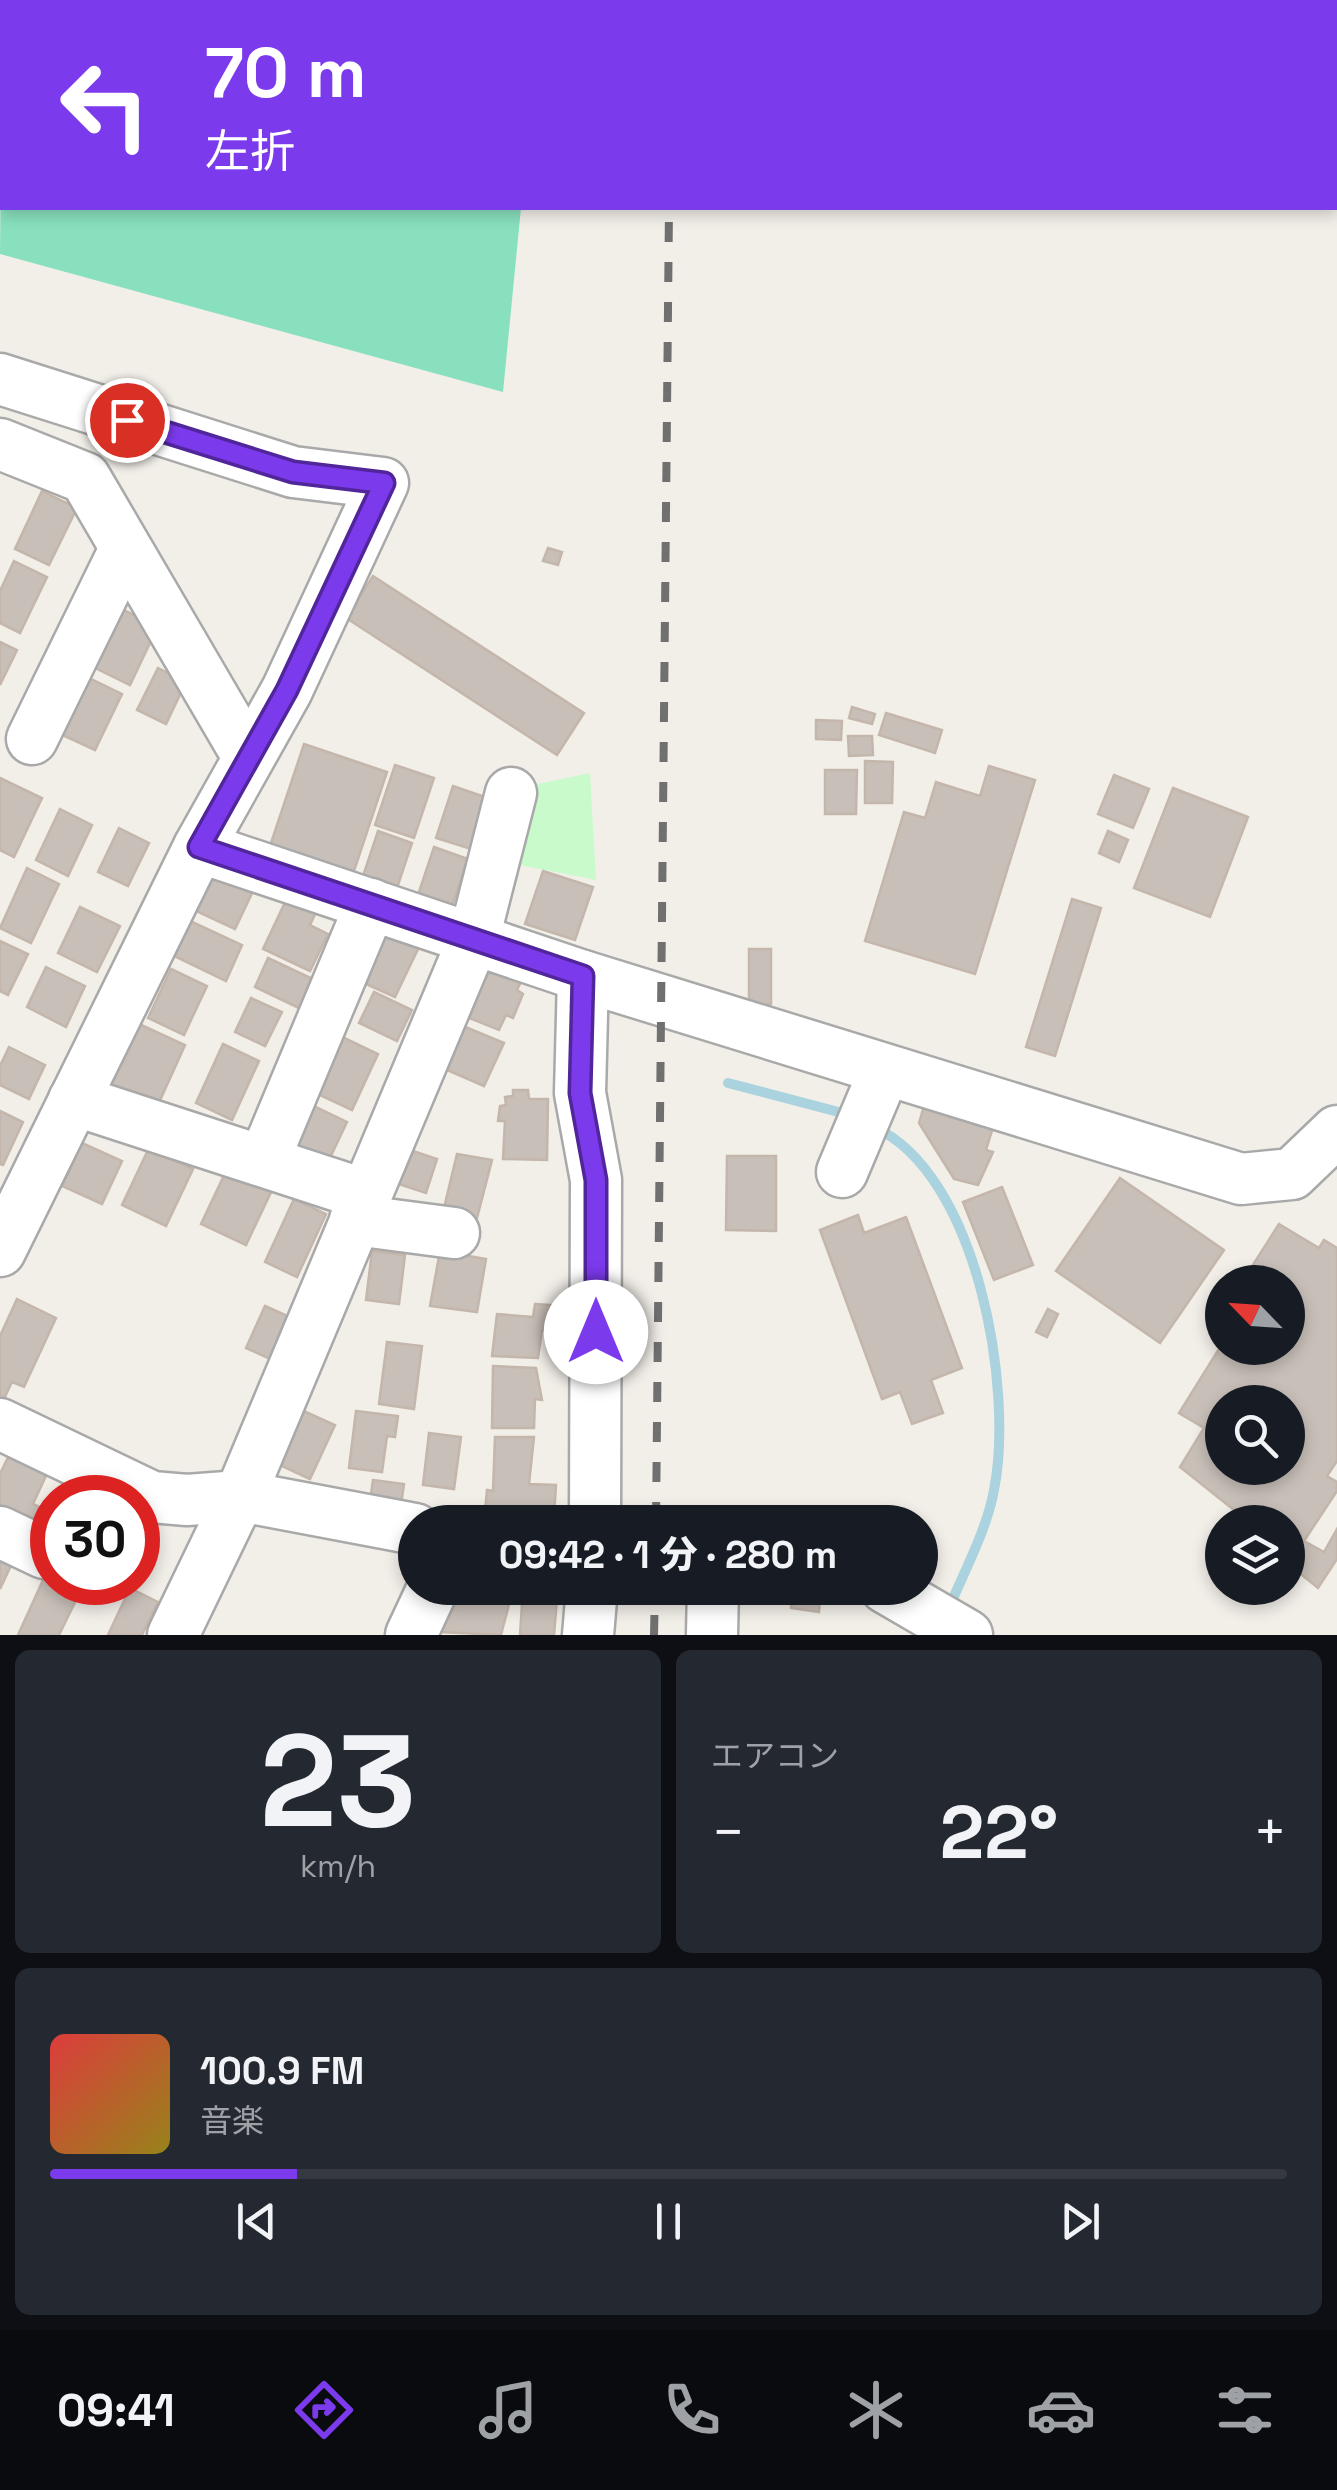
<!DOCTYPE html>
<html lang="ja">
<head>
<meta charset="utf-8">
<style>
	body { margin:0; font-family:"Space Grotesk","Noto Sans JP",sans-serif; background:#242831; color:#f1f3f6; height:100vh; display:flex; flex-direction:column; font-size:38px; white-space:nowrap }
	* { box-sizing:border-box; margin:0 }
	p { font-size:32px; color:#9ea1a6 }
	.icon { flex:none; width:55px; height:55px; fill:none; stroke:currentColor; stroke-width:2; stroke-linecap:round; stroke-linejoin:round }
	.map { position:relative; height:1635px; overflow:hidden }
	.panel { display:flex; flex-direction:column; gap:15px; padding:15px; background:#0d0f14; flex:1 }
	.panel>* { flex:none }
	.top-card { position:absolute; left:0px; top:0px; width:1338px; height:210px; box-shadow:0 5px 15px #0003; background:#7c3aed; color:#fff; overflow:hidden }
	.needle { width:65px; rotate:295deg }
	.controls { position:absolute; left:1205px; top:1265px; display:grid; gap:20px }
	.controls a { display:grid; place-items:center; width:100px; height:100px; border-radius:50%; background:#171b24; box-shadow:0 5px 15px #0003; font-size:50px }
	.speed { position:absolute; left:30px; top:1475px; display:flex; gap:20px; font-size:50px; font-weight:700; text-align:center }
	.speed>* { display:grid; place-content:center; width:130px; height:130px; border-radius:50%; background:#171b24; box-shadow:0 5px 15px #0003; line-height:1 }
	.speed .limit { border:15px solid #d22; background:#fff; color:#111 }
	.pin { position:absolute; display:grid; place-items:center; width:85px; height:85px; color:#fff; margin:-42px; border:5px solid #fff; border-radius:50%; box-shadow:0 2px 10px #0007 }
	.me { position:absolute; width:110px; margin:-55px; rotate:0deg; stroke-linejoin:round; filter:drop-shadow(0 0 8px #0008) }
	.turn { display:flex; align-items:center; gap:35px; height:210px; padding:0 40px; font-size:45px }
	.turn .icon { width:130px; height:130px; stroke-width:2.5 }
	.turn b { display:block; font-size:70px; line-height:85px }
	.big { font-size:75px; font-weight:800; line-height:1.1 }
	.panel .tile { flex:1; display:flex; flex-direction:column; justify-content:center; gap:15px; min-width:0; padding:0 35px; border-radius:15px; background:#242831 }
	.panel .dial { align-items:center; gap:0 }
	.dial b { font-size:130px; line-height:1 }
	.song { display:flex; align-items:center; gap:30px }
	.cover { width:120px; height:120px; border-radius:15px; background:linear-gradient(135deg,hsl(0 70% 55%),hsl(50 70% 35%)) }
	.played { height:10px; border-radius:5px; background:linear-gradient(90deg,#7c3aed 20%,#363941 20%) }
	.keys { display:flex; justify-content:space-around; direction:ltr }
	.heat { display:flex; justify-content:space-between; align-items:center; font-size:55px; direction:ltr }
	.panel .tiles { flex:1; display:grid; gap:15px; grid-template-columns:1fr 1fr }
	.tile:last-child { grid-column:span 2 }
	.trip { position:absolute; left:398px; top:1505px; width:540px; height:100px; border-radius:50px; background:#171b24; box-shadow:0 5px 15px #0003; font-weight:800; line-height:100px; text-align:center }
	.dock { display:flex; height:160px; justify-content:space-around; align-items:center; background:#090b0e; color:#9ea1a6 }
	.dock .icon { width:70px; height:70px }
	.dock .active { color:#7c3aed }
	.dock b { font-size:45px; color:#f1f3f6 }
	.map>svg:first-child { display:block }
	.park { fill:#c8facc }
	.pitch { fill:#88e0be }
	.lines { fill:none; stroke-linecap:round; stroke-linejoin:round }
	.stream { stroke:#aad3df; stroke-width:10 }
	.building { fill:#c7bfb8; stroke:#c4b6ab; stroke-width:2.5; fill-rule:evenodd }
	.minor-casing { stroke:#a9a9a9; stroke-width:55 }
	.minor { stroke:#fff; stroke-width:50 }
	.rail { stroke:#707070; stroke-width:8; stroke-dasharray:20 20; stroke-linecap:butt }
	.route-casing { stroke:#51269a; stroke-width:25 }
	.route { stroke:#7c3aed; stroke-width:18 }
</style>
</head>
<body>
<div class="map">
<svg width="1337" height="1635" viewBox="0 0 1337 1635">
	<rect width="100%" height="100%" fill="#f2efe9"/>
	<polygon class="park" points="590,773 596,880 504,862 528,786"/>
	<g class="pitch">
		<polygon points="220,0 479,0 491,2 217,2"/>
		<polygon points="2,48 2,208 521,208 503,392 0,254"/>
	</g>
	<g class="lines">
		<g class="stream">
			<polyline points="728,1083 850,1115"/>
			<path d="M874,1127C978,1174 1014,1389 994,1490C987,1530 963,1573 948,1611"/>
		</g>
	</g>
	<g class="building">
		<polygon points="42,491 77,508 49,565 15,549"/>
		<polygon points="548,548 562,552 558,565 543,561"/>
		<polygon points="14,561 47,577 20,633 0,623 0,591"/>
		<polygon points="373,576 584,713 557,755 346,618"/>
		<polygon points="115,606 158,626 130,685 87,664"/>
		<polygon points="0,642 17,650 0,685"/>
		<polygon points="158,668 186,682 166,724 137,710"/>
		<polygon points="87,677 122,694 95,750 60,734"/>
		<polygon points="852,707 875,714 872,724 849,718"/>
		<polygon points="886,713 942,730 935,753 879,735"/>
		<polygon points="816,720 842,721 841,740 816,739"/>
		<polygon points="848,736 872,736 873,755 849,756"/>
		<polygon points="304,744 387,772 350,883 267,855"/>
		<polygon points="865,761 893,762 892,803 865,803"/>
		<polygon points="395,765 434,778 414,838 375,825"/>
		<polygon points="989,766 1035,780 975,974 865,941 904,812 925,818 936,782 980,796"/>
		<polygon points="825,770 857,770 856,814 825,814"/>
		<polygon points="1114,775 1149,789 1133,828 1098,814"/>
		<polygon points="0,778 42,798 14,857 0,850"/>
		<polygon points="453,786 488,798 471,849 436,838"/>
		<polygon points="1173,788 1248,817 1210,917 1134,888"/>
		<polygon points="60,809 92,825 68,876 36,860"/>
		<polygon points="119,828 149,843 128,886 98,872"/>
		<polygon points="378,831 412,843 395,894 361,882"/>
		<polygon points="1108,831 1128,840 1119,862 1099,853"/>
		<polygon points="434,847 468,859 451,909 417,898"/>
		<polygon points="27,868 59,884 31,943 0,928"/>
		<polygon points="543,871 593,887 575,940 525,924"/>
		<polygon points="214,872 253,891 235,929 196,911"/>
		<polygon points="288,896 317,910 310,925 328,934 310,971 263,949"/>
		<polygon points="1072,899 1101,908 1055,1056 1026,1047"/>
		<polygon points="80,907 120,926 97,972 58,953"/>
		<polygon points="190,921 242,945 226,981 174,956"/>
		<polygon points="386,934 418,949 395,997 364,983"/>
		<polygon points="0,941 28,954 8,995 0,991"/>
		<polygon points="749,949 771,949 771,1004 749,1005"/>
		<polygon points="268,958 313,979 299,1008 255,987"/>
		<polygon points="46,967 85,986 66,1027 27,1007"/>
		<polygon points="171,969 207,986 184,1035 148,1018"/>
		<polygon points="489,969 522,980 517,990 523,994 513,1018 506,1015 499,1030 467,1017"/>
		<polygon points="374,992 412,1010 397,1041 359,1023"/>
		<polygon points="251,998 282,1012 265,1046 235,1032"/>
		<polygon points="139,1024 185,1045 157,1107 110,1085"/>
		<polygon points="458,1024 504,1043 484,1086 438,1066"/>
		<polygon points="338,1035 378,1054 352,1110 311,1091"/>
		<polygon points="223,1044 259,1061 232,1120 196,1103"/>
		<polygon points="9,1047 45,1065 29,1099 0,1085 0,1066"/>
		<polygon points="513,1090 528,1090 529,1099 548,1099 547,1160 503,1159 505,1121 498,1121 500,1106 506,1105 505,1097 513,1096"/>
		<polygon points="926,1099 995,1121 986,1150 993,1152 978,1185 954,1179 919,1123"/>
		<polygon points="314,1106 347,1122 327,1164 295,1148"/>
		<polygon points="0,1111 23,1122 3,1165 0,1164"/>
		<polygon points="82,1143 122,1161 102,1204 62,1186"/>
		<polygon points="401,1147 437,1159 426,1193 389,1181"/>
		<polygon points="149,1148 193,1169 166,1226 122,1205"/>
		<polygon points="457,1154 492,1160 477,1218 443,1212"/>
		<polygon points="727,1156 776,1156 776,1231 726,1230"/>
		<polygon points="228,1167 273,1188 246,1245 201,1224"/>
		<polygon points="1120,1178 1224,1250 1160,1343 1056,1271"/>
		<polygon points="1002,1187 1033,1265 994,1280 963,1202"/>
		<polygon points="294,1199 326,1214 297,1277 265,1262"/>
		<polygon points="858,1215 864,1233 906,1217 962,1368 931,1380 943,1413 912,1424 900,1392 882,1399 820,1230"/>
		<path d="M1279,1224L1319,1248L1324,1240L1337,1248V1461L1327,1476L1337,1482V1491L1304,1541L1324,1552L1337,1529V1559L1318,1588L1288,1564V1522H1249L1180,1467L1204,1428L1179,1413L1222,1344L1288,1348V1282H1242ZM1222,1402H1288V1468H1222Z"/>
		<polygon points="372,1251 405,1255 399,1304 366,1300"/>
		<polygon points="440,1251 486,1259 477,1312 430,1306"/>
		<polygon points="17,1299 56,1318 24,1387 12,1382 0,1407 0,1336"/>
		<polygon points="535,1304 564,1306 563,1331 542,1330 538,1358 492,1356 497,1314 533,1317"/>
		<polygon points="265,1306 294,1319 275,1361 246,1348"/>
		<polygon points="1048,1309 1058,1314 1047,1337 1036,1332"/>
		<polygon points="387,1342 422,1346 414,1409 379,1404"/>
		<polygon points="493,1366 536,1368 542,1400 535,1399 534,1428 492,1428"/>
		<polygon points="297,1408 335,1425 310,1479 273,1462"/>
		<polygon points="356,1411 398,1416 395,1437 387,1436 382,1472 349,1468"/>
		<polygon points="429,1433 461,1437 454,1489 423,1485"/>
		<polygon points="495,1437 534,1437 529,1484 556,1485 554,1516 485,1512 487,1490 493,1491"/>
		<polygon points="13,1447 51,1465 33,1504 52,1513 52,1550 0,1525 0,1474"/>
		<polygon points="373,1480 404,1484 401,1505 370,1501"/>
		<polygon points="0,1550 15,1557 0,1589"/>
		<polygon points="44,1578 79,1594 59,1635 18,1635"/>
		<polygon points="130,1588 158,1602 142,1635 108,1635"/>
		<polygon points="451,1588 492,1588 512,1593 501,1635 439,1632"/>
		<polygon points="523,1588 558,1588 554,1635 520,1635"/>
		<polygon points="792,1596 820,1600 819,1612 791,1608"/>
	</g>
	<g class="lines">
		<defs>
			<g id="minor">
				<polyline points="0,379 293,472 383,483 287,690 199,847 0,1251"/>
				<polyline points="0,444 85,478 247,755"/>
				<polyline points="32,739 125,549"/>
				<polyline points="199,847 583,976 1241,1179 1292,1174 1337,1131"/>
				<polyline points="583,976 580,1093 596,1180 595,1522"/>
				<polyline points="74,1100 366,1195"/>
				<polyline points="264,1160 371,904"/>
				<polyline points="842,1172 885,1070"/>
				<polyline points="355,1220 454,1233"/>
				<polyline points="0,1424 152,1497 187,1500 240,1496 415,1529"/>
				<polyline points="0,1532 44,1553"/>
				<polyline points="886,1588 967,1635"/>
				<polyline points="173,1635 240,1496 474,938 511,793"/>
				<polyline points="411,1635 433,1588"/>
				<polyline points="588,1635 592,1588"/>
				<polyline points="712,1635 713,1588"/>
			</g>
		</defs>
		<use href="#minor" class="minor-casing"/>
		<use href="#minor" class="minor"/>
		<g class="rail">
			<polyline points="671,2 671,0"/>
			<polyline points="656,1522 669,208"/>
			<polyline points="654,1635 655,1588"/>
		</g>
	</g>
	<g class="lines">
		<defs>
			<polyline id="route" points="127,420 293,472 384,483 287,690 199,847 583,976 580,1093 596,1180 596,1332"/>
		</defs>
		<use href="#route" class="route-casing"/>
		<use href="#route" class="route"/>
	</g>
</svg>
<div class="controls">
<a><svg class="needle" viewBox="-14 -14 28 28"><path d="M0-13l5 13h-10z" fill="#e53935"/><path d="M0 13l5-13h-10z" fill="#9ea1a6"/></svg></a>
<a><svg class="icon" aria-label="search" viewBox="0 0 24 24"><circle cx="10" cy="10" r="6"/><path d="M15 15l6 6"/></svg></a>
<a><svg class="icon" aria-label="layers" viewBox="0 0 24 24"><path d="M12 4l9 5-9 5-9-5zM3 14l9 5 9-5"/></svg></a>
</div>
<div class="speed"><div class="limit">30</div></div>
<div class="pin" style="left:127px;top:420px;background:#d93025"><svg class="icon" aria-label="arrive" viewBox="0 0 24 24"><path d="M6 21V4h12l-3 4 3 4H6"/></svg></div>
<svg class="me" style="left:596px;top:1332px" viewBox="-20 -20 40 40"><circle r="19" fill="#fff"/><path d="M0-13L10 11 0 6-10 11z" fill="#7c3aed"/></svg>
<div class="trip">09:42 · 1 分 · 280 m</div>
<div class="top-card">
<div class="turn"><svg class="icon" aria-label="left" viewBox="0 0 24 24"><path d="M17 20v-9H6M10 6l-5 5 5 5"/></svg><div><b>70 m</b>左折</div></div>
</div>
</div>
<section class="panel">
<div class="tiles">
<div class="tile dial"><b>23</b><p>km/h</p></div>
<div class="tile"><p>エアコン</p>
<div class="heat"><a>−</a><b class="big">22°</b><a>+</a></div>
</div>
<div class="tile">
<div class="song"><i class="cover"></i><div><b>100.9 FM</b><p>音楽</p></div></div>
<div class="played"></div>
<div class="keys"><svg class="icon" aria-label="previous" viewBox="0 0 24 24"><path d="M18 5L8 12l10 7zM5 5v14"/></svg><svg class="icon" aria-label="pause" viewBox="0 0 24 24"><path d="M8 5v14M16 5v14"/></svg><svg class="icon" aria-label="next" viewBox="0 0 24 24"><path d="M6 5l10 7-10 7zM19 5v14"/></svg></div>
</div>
</div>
</section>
<nav class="dock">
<b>09:41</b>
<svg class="icon active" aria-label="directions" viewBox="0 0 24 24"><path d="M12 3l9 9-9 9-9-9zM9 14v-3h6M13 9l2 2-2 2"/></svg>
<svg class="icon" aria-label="music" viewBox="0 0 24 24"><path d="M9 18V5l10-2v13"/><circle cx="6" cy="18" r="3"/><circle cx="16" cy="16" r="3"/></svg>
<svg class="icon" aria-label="phone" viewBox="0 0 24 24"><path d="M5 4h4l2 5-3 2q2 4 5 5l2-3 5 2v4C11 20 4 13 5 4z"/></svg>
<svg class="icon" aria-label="climate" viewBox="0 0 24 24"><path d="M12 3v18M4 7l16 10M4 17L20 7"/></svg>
<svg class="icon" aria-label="car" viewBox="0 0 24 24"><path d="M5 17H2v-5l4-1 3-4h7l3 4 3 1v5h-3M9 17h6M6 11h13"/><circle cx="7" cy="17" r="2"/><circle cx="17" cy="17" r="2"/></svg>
<svg class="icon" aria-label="filters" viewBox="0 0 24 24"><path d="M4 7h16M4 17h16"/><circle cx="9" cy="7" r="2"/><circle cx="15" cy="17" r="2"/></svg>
</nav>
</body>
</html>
